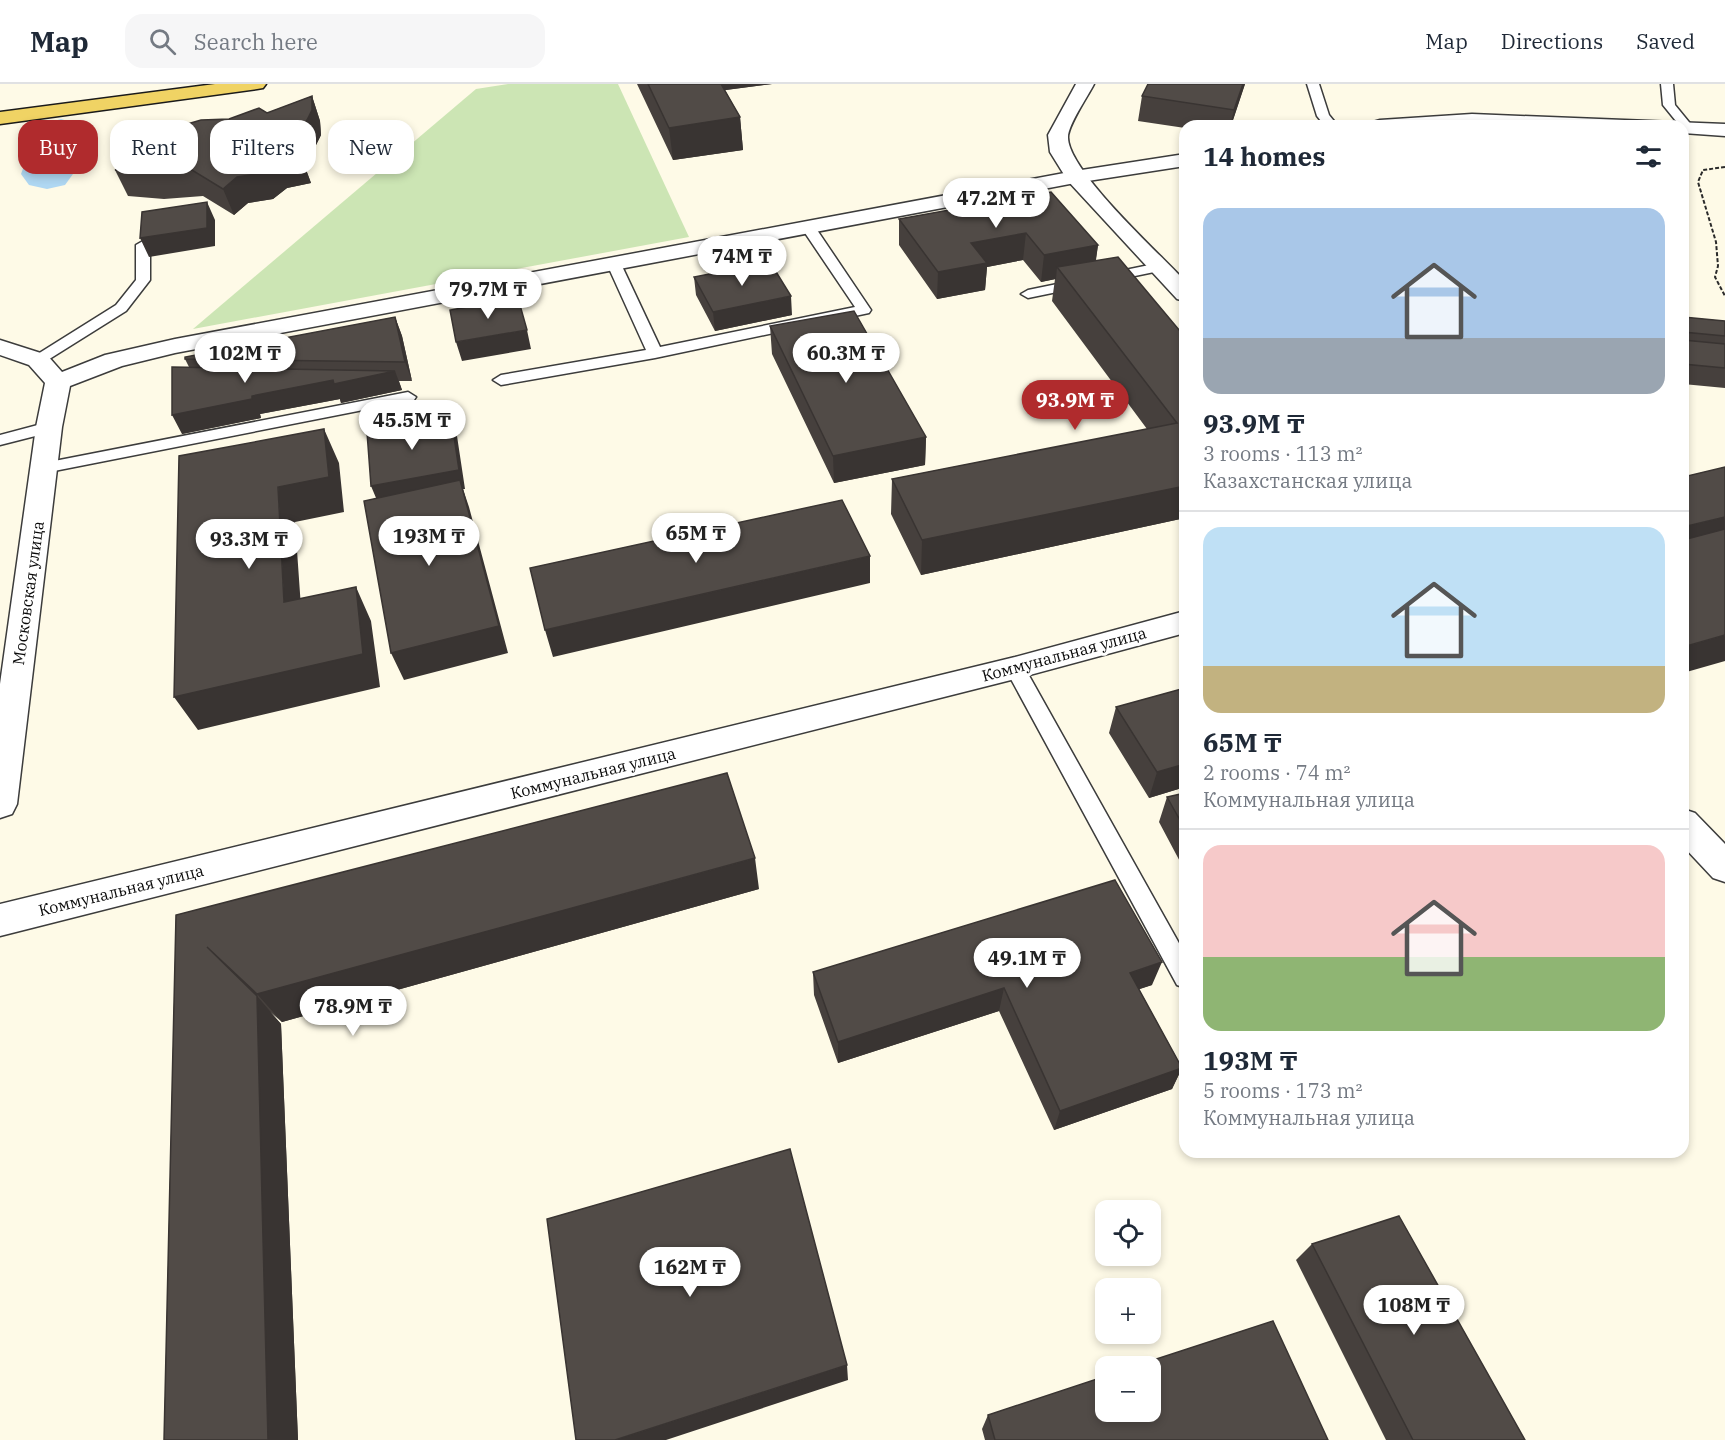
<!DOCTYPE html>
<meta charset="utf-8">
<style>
:root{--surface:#fff;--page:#f6f6f7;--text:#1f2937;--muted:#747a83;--line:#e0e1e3;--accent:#b02b2d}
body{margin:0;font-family:"IBM Plex Serif",serif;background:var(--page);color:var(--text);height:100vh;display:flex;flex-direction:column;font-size:22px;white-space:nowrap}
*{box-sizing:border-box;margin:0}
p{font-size:20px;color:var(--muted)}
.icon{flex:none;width:33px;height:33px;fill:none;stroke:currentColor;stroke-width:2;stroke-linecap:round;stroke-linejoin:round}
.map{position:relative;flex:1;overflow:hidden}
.sheet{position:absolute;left:1179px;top:36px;width:510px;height:1038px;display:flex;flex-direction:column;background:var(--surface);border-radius:18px;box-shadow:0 3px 9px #0003}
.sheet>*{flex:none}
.hud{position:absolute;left:18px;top:36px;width:570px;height:54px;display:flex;gap:12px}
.tools{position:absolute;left:1095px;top:1116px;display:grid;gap:12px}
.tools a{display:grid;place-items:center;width:66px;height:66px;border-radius:12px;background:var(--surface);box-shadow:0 3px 9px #0003;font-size:30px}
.price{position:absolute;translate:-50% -51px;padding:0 14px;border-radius:21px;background:#fff;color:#222;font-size:20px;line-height:39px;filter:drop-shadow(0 2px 3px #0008)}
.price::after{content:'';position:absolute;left:50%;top:36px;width:18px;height:14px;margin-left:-9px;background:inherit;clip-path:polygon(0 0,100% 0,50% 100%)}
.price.active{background:var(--accent);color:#fff}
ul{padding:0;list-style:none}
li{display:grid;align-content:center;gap:12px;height:318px;padding:0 24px}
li+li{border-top:2px solid var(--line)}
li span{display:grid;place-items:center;height:186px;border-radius:18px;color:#555}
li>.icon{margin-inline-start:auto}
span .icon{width:108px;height:108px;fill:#fffc;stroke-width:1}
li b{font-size:26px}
h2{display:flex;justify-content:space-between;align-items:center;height:72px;padding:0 24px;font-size:26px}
.pill{padding:0 21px;border-radius:18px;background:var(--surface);box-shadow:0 3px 9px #0003;font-size:21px;line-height:54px}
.pill.active{background:var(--accent);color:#fff}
header{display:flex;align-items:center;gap:36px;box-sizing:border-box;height:84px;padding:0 30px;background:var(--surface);border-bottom:2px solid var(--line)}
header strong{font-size:28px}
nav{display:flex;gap:33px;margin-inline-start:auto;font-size:21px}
.search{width:420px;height:54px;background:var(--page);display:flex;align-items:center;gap:15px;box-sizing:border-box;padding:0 21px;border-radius:18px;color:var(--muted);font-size:22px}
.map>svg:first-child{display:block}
.green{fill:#cce5b4}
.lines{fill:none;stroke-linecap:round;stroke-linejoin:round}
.river{fill:#afd7f2;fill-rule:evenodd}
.service-casing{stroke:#3c3c3c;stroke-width:3}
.minor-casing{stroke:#3c3c3c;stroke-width:3}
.tertiary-casing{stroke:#3c3c3c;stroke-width:3}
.primary-casing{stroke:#1a1a1a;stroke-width:3}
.path{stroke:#2b2b2b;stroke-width:2;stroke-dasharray:4 2;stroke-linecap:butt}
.service{fill:#fff;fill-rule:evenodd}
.minor{fill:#fff;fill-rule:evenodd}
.tertiary{fill:#fff;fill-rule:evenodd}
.primary{fill:#f0d364;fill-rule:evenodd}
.wall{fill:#46403d}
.shaded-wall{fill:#393432}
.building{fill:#514b47;stroke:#393432;stroke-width:1.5}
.labels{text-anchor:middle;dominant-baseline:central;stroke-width:6;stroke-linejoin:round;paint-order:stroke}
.street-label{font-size:16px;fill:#090909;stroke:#fff}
</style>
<header>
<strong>Map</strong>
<div class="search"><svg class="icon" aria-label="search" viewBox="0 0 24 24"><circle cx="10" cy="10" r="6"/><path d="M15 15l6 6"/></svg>Search here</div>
<nav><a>Map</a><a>Directions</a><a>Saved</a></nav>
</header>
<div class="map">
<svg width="1725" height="1356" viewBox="0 0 1725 1356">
<rect width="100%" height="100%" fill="#fefae7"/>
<path class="green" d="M508,0H618L689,153L193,245L476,5Z"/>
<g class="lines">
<path class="river" d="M61,35L78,40L86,50L73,90L65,101L47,105L29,101L21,90L36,50L44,40Z"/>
<g class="service-casing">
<path id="service" d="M1307,0H1319L1329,31L1338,42H1325L1317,32Z
M1661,0H1673L1675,21L1693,43L1691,46H1683V42H1680L1663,21Z
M808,139L813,140L871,226L869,229L655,274L501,301L493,296L501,291L646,266L607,180L614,176L621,180L660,263L855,223L801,143Z
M143,157L150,161V196L126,227L43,279H33L30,276L33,273L116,221L136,196V161Z
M1159,179L1166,183L1164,186L1028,214L1021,210L1028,206Z
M408,308L416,313L414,316L44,389L38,388L36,384L38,380L44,379Z
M49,338L55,339L57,343L55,347L0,361V351Z
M1015,577L1022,579L1185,870V904L1177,901L1005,584L1008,579Z"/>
</g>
<g class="minor-casing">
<path id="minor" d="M1076,0H1094C1088,12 1068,41 1068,53C1067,86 1160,170 1185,197V217L1177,215L1068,97L1050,68L1048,51Z
M1185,527V549L1015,595L0,852V820L1015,573Z
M1683,725L1695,729L1725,760V798L1713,794L1683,762Z"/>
</g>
<g class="tertiary-casing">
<path id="tertiary" d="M1472,30L1725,40V52L1683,49V42H1370L1373,38L1380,36Z
M1185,70V82L1075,99L175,269L122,282L70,302L62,343L17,720L12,730L0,734V600L36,343L45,299L29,281L0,271V256L47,271L62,288L105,271L175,255L1075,87Z"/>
</g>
<g class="primary-casing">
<path id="primary" d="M215,0H266L263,4L257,5L0,40V28Z"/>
</g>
<path class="path" d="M1725,83L1703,86L1698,98L1716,158L1718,182L1715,193L1725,212"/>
<use href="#service" class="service"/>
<use href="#minor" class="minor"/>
<use href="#tertiary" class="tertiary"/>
<use href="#primary" class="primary"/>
</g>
<path class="wall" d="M637,0H772L725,6L740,33L743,66L673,76Z
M1245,0L1231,42H1185V44L1138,37L1142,12Z
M312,12L320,37L321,51L316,61L307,71L302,75L311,99L287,104L273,115L248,119L234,131L203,112L164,115L128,112L115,86L125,82L122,75L229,35L267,29Z
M1051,108L1098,161L1096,176L1185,253V434L921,491L891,430L892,395L1147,345L1052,217L1055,195L1041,198L1023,176L987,183L985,206L937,215L899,161V135Z
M694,193L792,231L715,247L696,211Z
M395,233L402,252L412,297H399L402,306L341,319L340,315L260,330L261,334L182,350L189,283L185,275Z
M1683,233L1725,237V304L1683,300Z
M770,242L926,353L925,381L834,399L772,270Z
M1185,604V703L1149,714L1109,649L1116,623Z
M1185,709V787L1159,738L1167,713Z
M759,805L282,938L269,927L281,940L298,1356H164L176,831Z
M813,888L1152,901L1139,905L1182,984L1172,1005L1054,1046L999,927L838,979L814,911Z
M1312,1160L1525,1356H1386L1296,1176Z
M988,1331L1328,1356H985L982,1345Z"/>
<path class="shaded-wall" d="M710,0H772L711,8Z
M1243,0H1245L1231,42H1230L1234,26Z
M312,12L320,37L321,51L316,61L307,71L302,75L311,99L287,104L273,115L248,119L234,131L223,105L277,59Z
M740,33L743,66L673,76L669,44Z
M207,118L215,136V162L149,173L140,154Z
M1026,149L1023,176L987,183L985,206L937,215L938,188L971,159Z
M1098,161L1094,187L1057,183L1056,195L1041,198L1044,171Z
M791,212L792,231L715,247L713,228Z
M395,233L402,252L412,297L405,278Z
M527,246L531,265L462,277L456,258Z
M395,287L402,306L341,319L340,315L260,330L261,334L182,350L172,331L252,312L333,296Z
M451,333L457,352L465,405H463L469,423L508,569L404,596L391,569L379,421L371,402Z
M324,345L339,379L344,428L295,438L303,552L284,518L278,403Z
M926,353L925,381L834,399L833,372Z
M1185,402V434L921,491L922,456Z
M1725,433V455L1683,466V443Z
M870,472V499L553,573L545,546Z
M356,503L371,537L380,603L198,646L174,613Z
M1725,551V577L1683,589V563Z
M1185,680V703L1149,714L1157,688Z
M755,774L759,805L282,938L257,910Z
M1162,878L1152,901L1122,911L1130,889Z
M1004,904L999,927L838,979V958Z
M257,912L281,940L298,1356H268Z
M1182,984L1172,1005L1054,1046L1060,1027Z
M847,1281L848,1296L666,1356H615Z"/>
<path class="building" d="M648,0H721L740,33L669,44Z
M1148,0H1243L1234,26L1142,12Z
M312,12V26L307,36L298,46L277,59L302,73L277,78L263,89L237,93L223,105L192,86L152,89L115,86L130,80L122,75L158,62L161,54L177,43L201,36L229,35L259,24L267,29Z
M1051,108L1098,161L1044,171L1026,149L971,159L987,179L938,188L899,135Z
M207,118V144L140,154L142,128Z
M1118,173L1185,253V402L922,456L892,395L1177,339L1057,183Z
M770,178L791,212L713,228L694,193Z
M518,214L527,246L456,258L450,226Z
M854,227L926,353L833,372L770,242Z
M395,233L405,278L185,275V273Z
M1683,233L1725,237V252L1683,248Z
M1683,256L1725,260V284L1683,280Z
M172,283L395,287L334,300L333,296L252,312V315L172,331Z
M451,333L459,386L371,402L367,348Z
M324,345L329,393L278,403L284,518L356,503L363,570L174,613L179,372Z
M1725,383V433L1683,443V393Z
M460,396L499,542L391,569L364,417Z
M842,416L870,472L545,546L530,484Z
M1725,445V551L1683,563V456Z
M1185,604V680L1157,688L1116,623Z
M727,689L755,774L257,910L207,863L257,912L268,1356H164L176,831Z
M1185,709V745L1167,713Z
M1115,796L1162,878L1130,889L1182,984L1060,1027L1004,904L838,958L813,888Z
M790,1065L847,1281L615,1356H576L547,1135Z
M1399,1132L1525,1356H1413L1312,1160Z
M1273,1237L1328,1356H995L988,1331L1106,1292V1328H1150V1282H1135Z"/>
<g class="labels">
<g class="street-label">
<text transform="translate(28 509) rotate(-82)">Московская улица</text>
<text transform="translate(1064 570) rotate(-15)">Коммунальная улица</text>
<text transform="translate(593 689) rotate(-14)">Коммунальная улица</text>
<text transform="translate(121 806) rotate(-14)">Коммунальная улица</text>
</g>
</g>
</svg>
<div class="tools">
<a><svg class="icon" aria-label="locate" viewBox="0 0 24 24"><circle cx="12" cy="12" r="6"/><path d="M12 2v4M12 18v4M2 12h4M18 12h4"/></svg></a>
<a>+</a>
<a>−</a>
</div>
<b class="price" style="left:996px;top:145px">47.2M ₸</b>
<b class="price" style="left:742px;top:203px">74M ₸</b>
<b class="price" style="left:488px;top:236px">79.7M ₸</b>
<b class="price" style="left:245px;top:300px">102M ₸</b>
<b class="price" style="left:846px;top:300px">60.3M ₸</b>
<b class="price active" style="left:1075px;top:347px">93.9M ₸</b>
<b class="price" style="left:412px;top:367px">45.5M ₸</b>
<b class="price" style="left:696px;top:480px">65M ₸</b>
<b class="price" style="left:429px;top:483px">193M ₸</b>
<b class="price" style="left:249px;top:486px">93.3M ₸</b>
<b class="price" style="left:1027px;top:905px">49.1M ₸</b>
<b class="price" style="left:353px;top:953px">78.9M ₸</b>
<b class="price" style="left:690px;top:1214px">162M ₸</b>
<b class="price" style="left:1414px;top:1252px">108M ₸</b>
<div class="hud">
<a class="pill active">Buy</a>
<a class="pill">Rent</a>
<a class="pill">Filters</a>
<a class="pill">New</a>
</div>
<section class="sheet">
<h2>14 homes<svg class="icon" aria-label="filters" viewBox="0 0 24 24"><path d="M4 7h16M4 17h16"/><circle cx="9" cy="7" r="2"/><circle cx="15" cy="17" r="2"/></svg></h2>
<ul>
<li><span style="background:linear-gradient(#a9c7e8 70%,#9aa5b1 0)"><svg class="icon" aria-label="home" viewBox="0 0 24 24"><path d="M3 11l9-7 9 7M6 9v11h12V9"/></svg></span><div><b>93.9M ₸</b><p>3 rooms · 113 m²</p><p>Казахстанская улица</p></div></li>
<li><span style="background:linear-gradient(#bfe0f5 75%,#c2b280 0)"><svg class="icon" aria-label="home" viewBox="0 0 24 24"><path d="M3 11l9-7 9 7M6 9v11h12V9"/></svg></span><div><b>65M ₸</b><p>2 rooms · 74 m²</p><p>Коммунальная улица</p></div></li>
<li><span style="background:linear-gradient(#f6c9c9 60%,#8fb573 0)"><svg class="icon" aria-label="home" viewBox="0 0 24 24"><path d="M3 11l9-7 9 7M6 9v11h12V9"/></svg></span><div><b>193M ₸</b><p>5 rooms · 173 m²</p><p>Коммунальная улица</p></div></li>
</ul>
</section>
</div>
